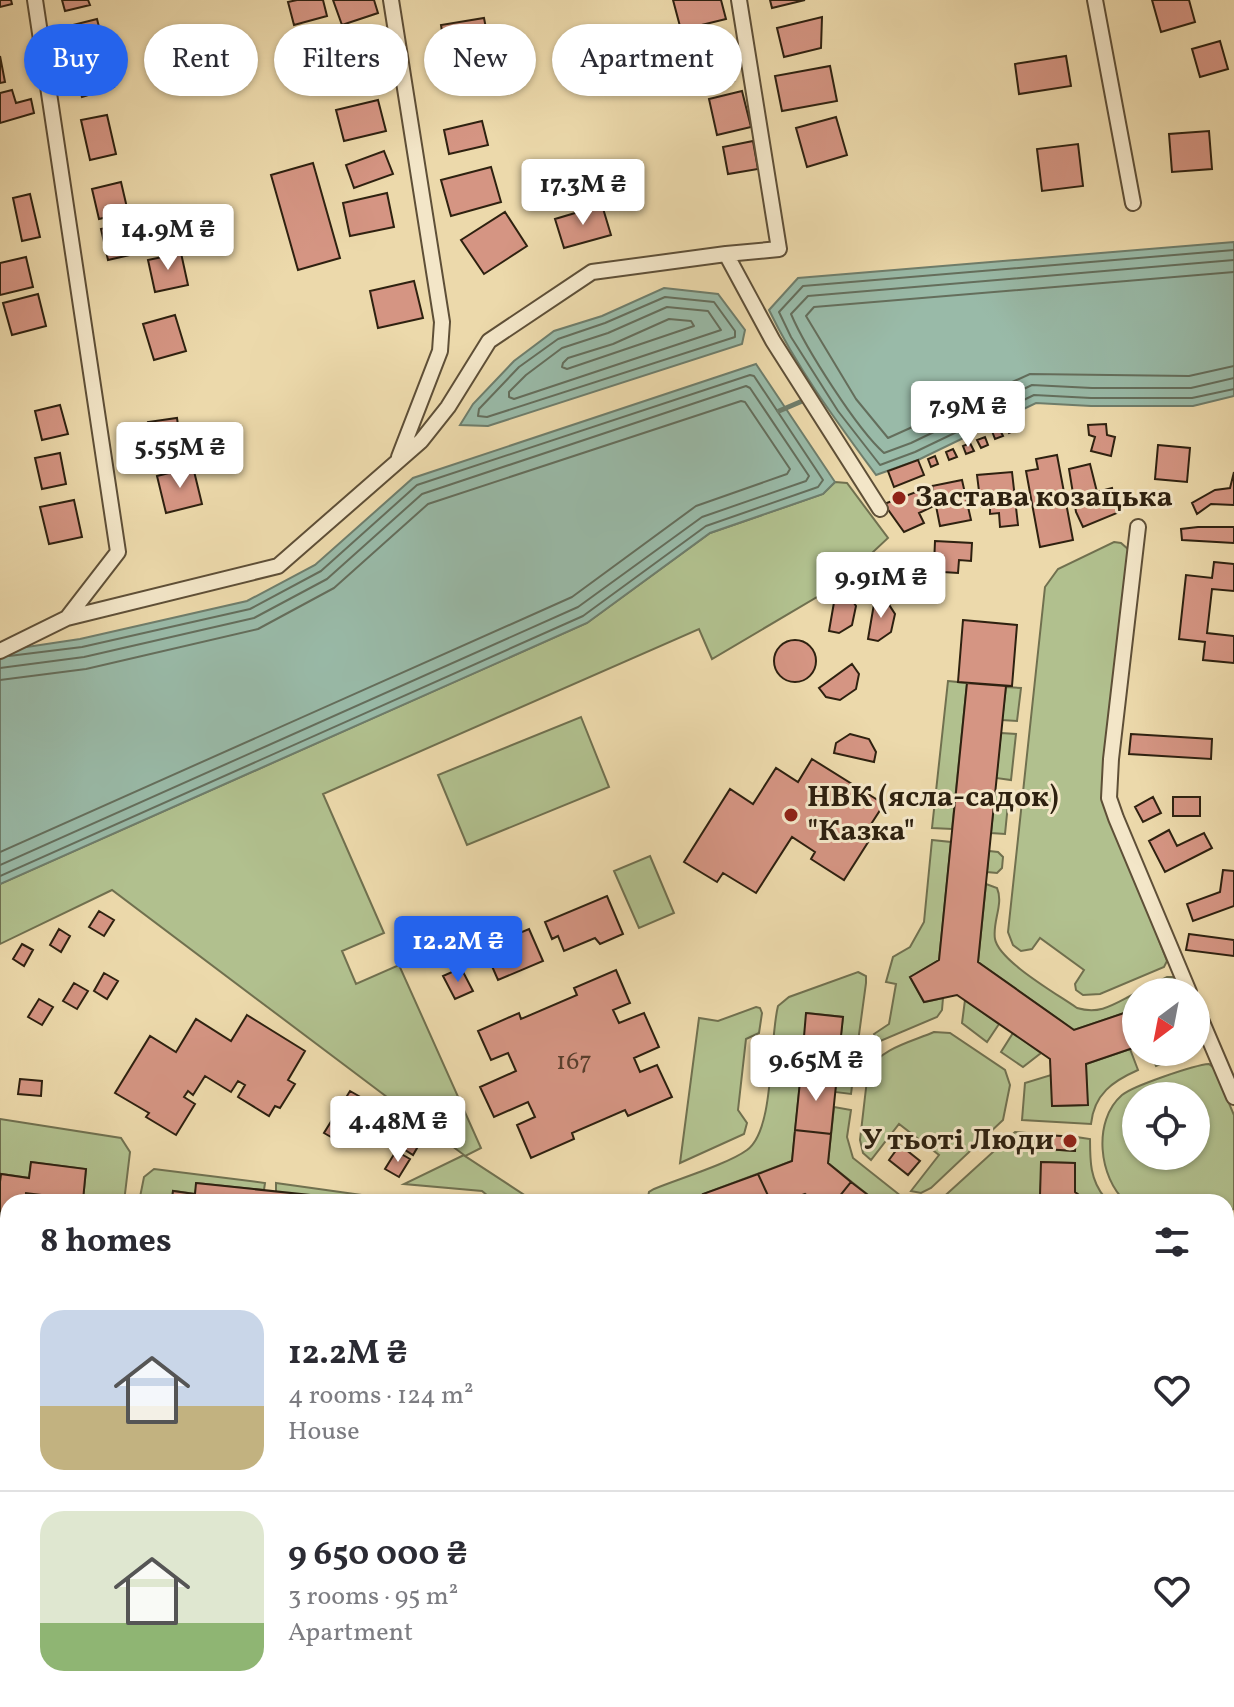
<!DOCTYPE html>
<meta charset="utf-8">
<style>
:root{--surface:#fff;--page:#f2f2f3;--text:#2b2b33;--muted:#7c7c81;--line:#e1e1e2;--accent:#2563eb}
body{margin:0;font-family:Vollkorn,serif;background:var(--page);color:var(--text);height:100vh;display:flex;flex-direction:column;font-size:30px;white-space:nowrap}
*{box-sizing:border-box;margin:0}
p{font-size:26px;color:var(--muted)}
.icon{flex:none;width:44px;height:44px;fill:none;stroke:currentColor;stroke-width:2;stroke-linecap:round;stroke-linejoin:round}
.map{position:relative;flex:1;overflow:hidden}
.details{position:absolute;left:0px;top:1194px;width:1234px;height:514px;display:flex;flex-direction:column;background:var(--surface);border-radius:24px 24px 0 0;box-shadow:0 2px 6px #0004}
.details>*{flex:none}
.guide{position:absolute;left:24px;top:24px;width:800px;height:72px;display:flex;gap:16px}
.needle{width:52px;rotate:212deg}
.buttons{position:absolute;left:1122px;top:978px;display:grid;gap:16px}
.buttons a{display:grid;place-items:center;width:88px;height:88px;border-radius:50%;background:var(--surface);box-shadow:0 2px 6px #0004;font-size:40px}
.price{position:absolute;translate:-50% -68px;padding:0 18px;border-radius:8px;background:#fff;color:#222;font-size:26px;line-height:52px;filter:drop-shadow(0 2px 4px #0008)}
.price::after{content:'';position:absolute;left:50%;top:48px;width:24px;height:18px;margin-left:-12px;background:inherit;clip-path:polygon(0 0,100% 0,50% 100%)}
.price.selected{background:var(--accent);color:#fff}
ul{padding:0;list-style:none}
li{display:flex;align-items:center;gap:24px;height:200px;padding:0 40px}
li+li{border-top:2px solid var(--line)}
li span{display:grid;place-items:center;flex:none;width:224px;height:160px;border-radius:24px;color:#555}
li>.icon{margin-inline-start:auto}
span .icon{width:96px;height:96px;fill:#fffc;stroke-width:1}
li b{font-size:34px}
h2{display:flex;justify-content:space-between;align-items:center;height:96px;padding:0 40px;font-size:34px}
.pill{padding:0 28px;border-radius:36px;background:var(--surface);box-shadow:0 2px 6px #0004;font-size:28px;line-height:72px}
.pill.selected{background:var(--accent);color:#fff}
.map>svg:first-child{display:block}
.green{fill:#b1c08e;stroke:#70704f;stroke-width:2;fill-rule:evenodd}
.water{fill:#99baa8;stroke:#6e7d6b;stroke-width:2}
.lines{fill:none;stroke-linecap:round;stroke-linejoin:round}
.shore{stroke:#646e5c;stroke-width:2}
.stream{stroke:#6e7d6b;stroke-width:5}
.building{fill:#d59583;stroke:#2e2110;stroke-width:2}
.street-casing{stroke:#5e4f37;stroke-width:18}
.street{stroke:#f3e6c8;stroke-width:14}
.poi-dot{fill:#8f2418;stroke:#f3e6c8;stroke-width:3}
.labels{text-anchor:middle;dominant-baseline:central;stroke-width:6;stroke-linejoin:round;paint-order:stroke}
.number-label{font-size:26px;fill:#583e2d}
.poi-label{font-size:30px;font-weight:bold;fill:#2e2110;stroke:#f3e6c8;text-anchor:start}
</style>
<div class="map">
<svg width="1234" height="1707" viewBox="0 0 1234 1707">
<rect width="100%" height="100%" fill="#ecd9ab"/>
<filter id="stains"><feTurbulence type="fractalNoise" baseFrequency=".0025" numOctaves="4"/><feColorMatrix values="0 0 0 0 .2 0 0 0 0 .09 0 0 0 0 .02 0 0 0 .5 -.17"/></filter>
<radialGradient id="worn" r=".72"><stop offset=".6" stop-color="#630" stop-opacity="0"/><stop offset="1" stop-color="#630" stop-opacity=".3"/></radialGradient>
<path class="green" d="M835,482L847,483L888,538L839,584L712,659L699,629L323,794L384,933L342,951L356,984L399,965L481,1148L465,1156L535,1202H495L482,1191L404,1184L464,1155L112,890L0,944V884L587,623L710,533L823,494Z
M1114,542L1121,543L1129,550L1102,788L1104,799L1167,961L1164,967L1100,994L1083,995L1076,990L1075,984L1084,970L1040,938L1032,949L1021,951L1013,945L1008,932L1045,587L1058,569Z
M948,681L967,683L952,829L932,828Z
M1006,687L1021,688L1017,721L1002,720Z
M581,717L609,787L467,845L438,775Z
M1001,733L1016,734L1011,780L996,778Z
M995,793L1009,794L1005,834L991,833Z
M932,840L951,842L939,960L910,977L924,1002L943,998L942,1010L937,1017L878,1042L874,1034L889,1024L896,984L886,982L893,957L910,947L924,922Z
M989,851L998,852L1003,857L1002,868L997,873L987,872Z
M650,856L674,913L639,928L614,871Z
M986,884L997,888C1004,904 992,922 995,939C999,961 1057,994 1077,1008C1101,1015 1114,1004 1136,993V1009L1074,1030L978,962Z
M858,972L866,976V983L858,1042H840L843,1017L807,1013L792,1161L703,1194L706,1202H647L649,1192L654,1189C678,1179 728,1164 747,1150C775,1130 769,1041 778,1006L789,997Z
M1167,977H1174L1182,992H1138Z
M965,1000L999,1024L987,1042L962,1023Z
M756,1007L760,1008L762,1013L759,1033L746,1039L738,1110L747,1123L744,1134L680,1163L699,1018L718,1021Z
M934,1032L950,1033L1005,1070L1010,1085L1003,1120L931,1188L921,1193L911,1191L939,1155L899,1124L871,1160L863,1153L860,1140L868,1071C881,1048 911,1042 934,1032Z
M1013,1033L1041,1053L1023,1067L1001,1052Z
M1130,1049L1138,1070C1113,1081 1094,1094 1091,1124L1022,1120L1025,1083L1051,1075L1053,1106L1087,1105L1086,1064Z
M1150,1052H1191L1156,1066Z
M839,1060L855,1062L851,1094L835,1092Z
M1209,1064L1214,1068L1234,1115V1209L1226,1213V1202H1126C1099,1178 1092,1121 1122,1095C1133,1086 1194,1065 1209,1064ZM1136,1096H1196V1156H1136Z
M834,1107L851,1110L847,1137L853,1158L906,1200L905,1202H877L828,1163Z
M0,1119L121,1138L130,1152L124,1202H68V1198L83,1200L86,1169L31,1162L29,1178L1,1174L0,1182Z
M1015,1132L1046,1135L1045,1149L1074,1151L1076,1137L1090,1139C1090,1161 1090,1180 1105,1198L1101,1202H1088L1075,1192V1163L1042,1162L1040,1196L1024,1202H938Z
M154,1169L265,1183L264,1190L197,1183L195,1194L173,1191L172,1199L157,1197L156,1202H139L144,1177Z
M276,1183L383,1198L390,1202H318L276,1192Z
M1234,1324V1426L1226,1478V1327Z
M3,1391H8V1439L0,1438Z
M0,1451L8,1452L6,1493L0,1492Z
M0,1505L5,1513L4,1526L8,1527V1549H2L0,1578Z
M1226,1592L1234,1601V1703L1226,1697Z
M0,1669L8,1682V1700H19L24,1707H0Z
M137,1700H259L258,1707H136Z
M309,1700H344L343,1707H309Z
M607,1700H674L678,1707H607Z
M741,1700H783L773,1707H740Z
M812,1700H890L900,1707H799Z
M1014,1700H1055L1056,1707H1001Z"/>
<path class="water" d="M1234,242V396L1193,406H1091L1036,403L918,460L876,475C837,422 798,370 769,310L798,278Z
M664,288L718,294L745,330L742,344L488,426L460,425L473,404L514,361L554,331L602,316Z
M756,364L835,482L823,494L710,533L587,623L0,884V651L80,639L247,601L315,565L413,478Z"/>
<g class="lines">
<path class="shore" d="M1234,250L803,286L779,312L791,337L838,411L880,465L915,452L1034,395L1091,398H1192L1234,389
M1234,260L808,296L791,314C806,349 857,429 884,453L911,443L1032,385L1092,388H1191L1234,378
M1234,272L814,307L806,316L856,399L888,438L1030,374L1189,376L1234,366
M665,297L714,302L735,331V337L487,417L478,416L479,409L519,367L558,339L605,323Z
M667,307L708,311L721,330L514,399L509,397V392L526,375L562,348L608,333Z
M669,319L691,321L694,326L567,369L562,367L563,363L568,358L613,344Z
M0,668L84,657L254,618L327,579L422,494L746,386L750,388L809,476L806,481L702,517L578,607L0,865
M0,680L86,669L258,629L334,588L428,504L741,401L745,402L790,469L787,474L696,506L572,597L0,852
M0,876L583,616L706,526L818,487L823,480L754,376L750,375L417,485L321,571L250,609L82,647L9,656"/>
<path class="stream" d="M779,411L807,399"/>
</g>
<path class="building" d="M0,0H11L12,4L0,7Z
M62,0H88L90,5L65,11Z
M297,0H323L327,16L294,25L288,2Z
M333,0H374L378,13L342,25Z
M673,0H721L726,19L681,30Z
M770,0H805L772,8Z
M1152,0H1189L1195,22L1161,32Z
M822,17L821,48L784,57L777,28Z
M484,18L490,49L446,57L441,25Z
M97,19L105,51L76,57L69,26Z
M1220,41L1228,69L1200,77L1192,49Z
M724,49L734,81L699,92L690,60Z
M0,56L5,82L0,83Z
M1066,56L1071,86L1019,94L1015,64Z
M106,60L114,87L82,97L74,69Z
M830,66L837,101L782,111L775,76Z
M12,90L16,103L31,99L34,113L0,123V93Z
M742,91L751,127L717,135L709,99Z
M378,100L386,131L344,141L336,110Z
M107,115L116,154L90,160L81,120Z
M836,117L847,155L807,167L796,128Z
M482,121L488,145L449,154L444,130Z
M1209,131L1212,169L1172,172L1169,134Z
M753,141L758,169L728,174L723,147Z
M1078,144L1083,186L1042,191L1037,149Z
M384,151L393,174L354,188L346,165Z
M313,163L340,258L298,270L271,175Z
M491,167L501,202L451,216L441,180Z
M121,182L128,212L99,219L92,189Z
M387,193L394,227L350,236L343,203Z
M30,194L40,237L22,241L13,198Z
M602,205L611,235L564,248L555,219Z
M505,212L527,246L484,274L461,240Z
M137,221L141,239L153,236L156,249L108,260L101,229Z
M181,253L188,285L155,292L148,260Z
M26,257L33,287L0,295V263Z
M414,281L423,318L378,328L370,291Z
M38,294L46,326L12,335L3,303Z
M175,315L186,351L154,360L143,324Z
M60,405L68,434L42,440L35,411Z
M177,418L182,453L153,457L148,422Z
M1013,422L1016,430L1009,433L1005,425Z
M1106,424L1107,435L1115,437L1111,456L1091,451L1095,437L1089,435L1088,425Z
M999,428L1003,436L995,439L992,431Z
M985,437L988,445L981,448L977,440Z
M970,443L974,451L966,454L963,446Z
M1158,445L1190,448L1187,482L1155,479Z
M953,449L957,457L949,460L946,452Z
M60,453L66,484L42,489L35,458Z
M1057,455L1073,540L1040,547L1026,471L1038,469L1036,459Z
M935,456L938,464L931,467L928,459Z
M918,460L924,475L894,487L888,471Z
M1090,464L1097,492L1112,488L1117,513L1083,527L1076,512L1069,469Z
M193,467L202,504L166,513L157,476Z
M1012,472L1018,525L1000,527L999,513L990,514V506L981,507L977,475Z
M1234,472V505L1211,504L1197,514L1192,503L1215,490L1230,488Z
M962,480L971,520L940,526L932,486Z
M932,486L936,505L919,513L924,523L904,532L884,504Z
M74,500L82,537L49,544L40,507Z
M1198,527H1234V543L1182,540L1181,529Z
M935,541L972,543L971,561L959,560L958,573L943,572V566L934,565Z
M1214,562L1234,564V591L1212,589L1207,633L1234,636V663L1203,660L1205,642L1179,639L1186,575L1212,578Z
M836,591L847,593L856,606L852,625L839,633L829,631Z
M875,598L886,600L895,614L891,632L878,641L868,639Z
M963,620L1017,625L1012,686L958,682Z
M774 661a21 21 0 1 1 42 0a21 21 0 1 1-42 0Z
M852,664L859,674L856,689L840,700L826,697L819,688Z
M967,683L1006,686L978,962L1074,1030L1136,1009V1047L1086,1064L1088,1105L1052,1106L1050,1059L957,995L924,1002L910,977L939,960Z
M850,734L869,739L876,752L874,762L834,753L836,743Z
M1131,734L1212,739L1211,759L1129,754Z
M812,759L884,804L866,832L872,836L844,880L811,859L815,852L792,837L756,893L723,873L717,882L684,862L730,789L753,804L776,768L798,782Z
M1153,797L1161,813L1143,822L1135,807Z
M1173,797H1200V816H1173Z
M1169,830L1177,846L1204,833L1212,848L1165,872L1149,841Z
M1223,870L1234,871V906L1193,921L1187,904L1220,892Z
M607,896L623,934L600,944L595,938L564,951L558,936L552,939L545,922Z
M99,911L114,920L104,936L89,927Z
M59,929L70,936L61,952L50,945Z
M529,929L543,961L498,980L484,948Z
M1189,934L1234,940V956L1186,950Z
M22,944L33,950L24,966L13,959Z
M461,968L473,991L455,999L443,976Z
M616,970L630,1003L613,1010L619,1023L644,1013L659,1047L634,1058L640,1072L657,1065L672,1097L628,1116L625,1110L572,1133L574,1139L531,1158L517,1125L535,1117L528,1102L494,1117L480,1087L516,1071L508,1053L491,1060L478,1031L519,1013L521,1019L577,995L574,988Z
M104,973L118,981L107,999L94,991Z
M74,983L88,991L77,1009L63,1001Z
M39,999L53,1007L42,1025L28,1017Z
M806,1013L843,1017L837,1075L801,1072Z
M247,1015L305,1051L288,1080L295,1084L280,1108L275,1106L269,1116L238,1097L245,1085L238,1081L231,1092L205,1076L193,1095L188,1091L184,1097L195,1104L176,1135L146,1117L149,1113L115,1093L150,1036L176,1052L196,1019L231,1041Z
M801,1072L837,1075L831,1134L795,1130Z
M20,1079L42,1081L41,1096L18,1094Z
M350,1091L364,1099L353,1117L339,1109Z
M335,1115L349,1123L338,1141L324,1133Z
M410,1128L424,1136L413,1155L399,1146Z
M795,1130L831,1134L828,1163L851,1182L835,1202H815L805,1194L784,1202H771L758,1174L792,1161Z
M1046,1135L1076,1137L1075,1151L1045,1149Z
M900,1145L920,1161L908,1175L889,1160Z
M396,1151L410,1159L399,1177L385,1169Z
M31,1162L86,1169L83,1200L26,1193L25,1202H8V1344L0,1412V1182L1,1174L29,1178Z
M1041,1162L1075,1163V1192L1088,1202H1024L1040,1196Z
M758,1174L771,1202H706L703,1194Z
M851,1182L877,1202H835Z
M196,1183L319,1196L318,1202H156V1197L172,1199L173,1191L195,1194Z
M1234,1243V1285L1226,1289V1247Z
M1234,1426V1506L1226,1505V1478Z
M1226,1505L1234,1506V1546L1226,1537Z
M2,1548L8,1549V1580L0,1579Z
M1226,1697L1234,1703V1707H1202L1208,1700H1226Z
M111,1700H137L136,1707H123V1701Z
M281,1700H309V1707H280Z
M403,1700H578L577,1707H403Z
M709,1700H741L740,1707H708Z
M959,1700H1014L1001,1707H966Z
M1174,1700H1208L1202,1707H1183Z"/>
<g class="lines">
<g class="street-casing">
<path id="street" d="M35,0L118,552L67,618
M391,0L442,322L440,351L399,457
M1095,0L1133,203
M726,254L779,249L739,0
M1138,527L1111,759L1109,798L1116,818L1189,992
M0,651L67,618L278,566L421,441L448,407L489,341L592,272L726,254L773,341L880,509
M1196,1008L1234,1097"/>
</g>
<use href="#street" class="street"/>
</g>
<g class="poi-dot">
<circle cx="899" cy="498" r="8"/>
<circle cx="791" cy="815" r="8"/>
<circle cx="1070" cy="1141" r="8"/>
</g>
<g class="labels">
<g class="number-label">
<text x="574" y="1062">167</text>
</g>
<g class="poi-label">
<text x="915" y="498">Застава козацька</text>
<text x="807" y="798">НВК (ясла-садок)<tspan x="807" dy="34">"Казка"</tspan></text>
<text x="1054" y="1141" text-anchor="end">У тьоті Люди</text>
</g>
</g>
<rect width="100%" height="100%" filter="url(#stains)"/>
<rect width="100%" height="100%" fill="url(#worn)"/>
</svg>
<div class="buttons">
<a><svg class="needle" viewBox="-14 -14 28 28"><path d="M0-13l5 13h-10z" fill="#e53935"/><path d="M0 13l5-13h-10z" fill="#7c7c81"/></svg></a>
<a><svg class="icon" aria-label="locate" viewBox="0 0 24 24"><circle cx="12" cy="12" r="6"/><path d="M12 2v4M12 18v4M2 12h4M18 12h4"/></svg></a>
</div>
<b class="price" style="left:583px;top:227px">17.3M ₴</b>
<b class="price" style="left:168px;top:272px">14.9M ₴</b>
<b class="price" style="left:968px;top:449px">7.9M ₴</b>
<b class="price" style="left:180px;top:490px">5.55M ₴</b>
<b class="price" style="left:881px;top:620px">9.91M ₴</b>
<b class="price selected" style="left:458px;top:984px">12.2M ₴</b>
<b class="price" style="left:816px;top:1103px">9.65M ₴</b>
<b class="price" style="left:398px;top:1164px">4.48M ₴</b>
<div class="guide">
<a class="pill selected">Buy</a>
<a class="pill">Rent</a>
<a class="pill">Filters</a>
<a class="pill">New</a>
<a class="pill">Apartment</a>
</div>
<section class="details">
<h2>8 homes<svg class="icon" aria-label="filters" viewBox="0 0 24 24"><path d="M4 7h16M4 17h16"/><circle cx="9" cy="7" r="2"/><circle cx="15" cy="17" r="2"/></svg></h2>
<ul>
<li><span style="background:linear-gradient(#c9d6e8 60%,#c2b280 0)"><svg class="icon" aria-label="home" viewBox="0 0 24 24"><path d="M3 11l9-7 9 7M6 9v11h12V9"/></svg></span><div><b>12.2M ₴</b><p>4 rooms · 124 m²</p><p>House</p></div><svg class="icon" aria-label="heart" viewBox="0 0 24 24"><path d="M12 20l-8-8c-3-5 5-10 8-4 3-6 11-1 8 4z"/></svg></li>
<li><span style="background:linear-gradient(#dfe7d0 70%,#8fb573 0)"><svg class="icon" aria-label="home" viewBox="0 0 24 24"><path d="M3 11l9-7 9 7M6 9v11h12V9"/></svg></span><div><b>9 650 000 ₴</b><p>3 rooms · 95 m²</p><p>Apartment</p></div><svg class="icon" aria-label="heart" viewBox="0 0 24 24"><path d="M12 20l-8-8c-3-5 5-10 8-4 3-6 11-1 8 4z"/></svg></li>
</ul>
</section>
</div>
